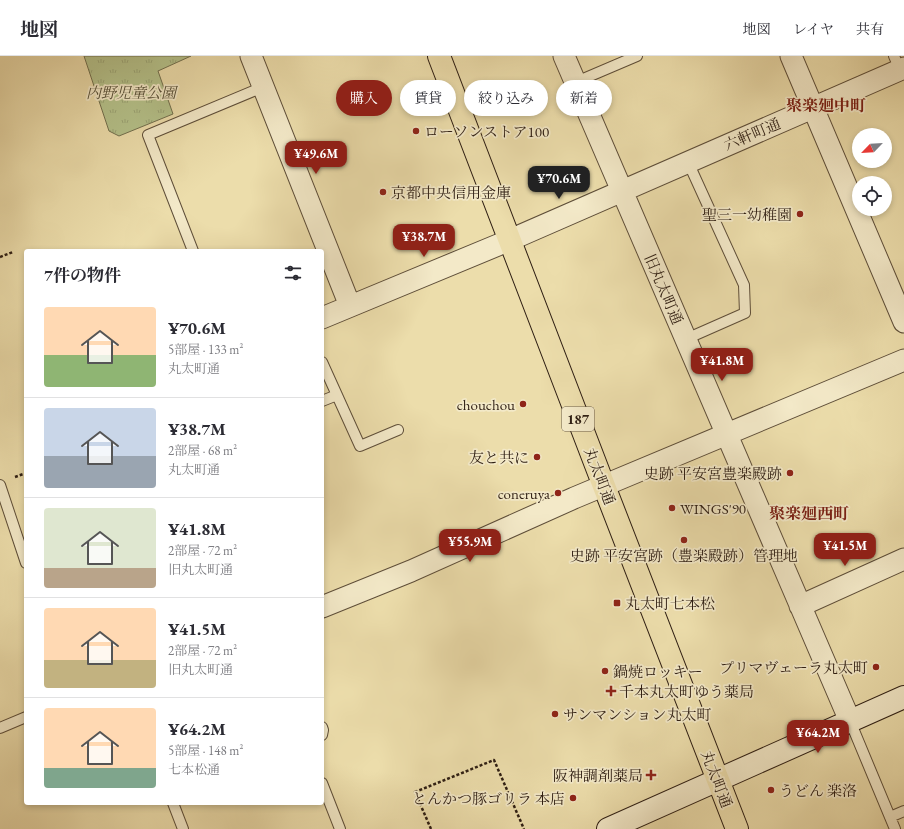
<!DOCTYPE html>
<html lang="ja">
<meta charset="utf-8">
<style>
:root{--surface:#fff;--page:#f2f2f3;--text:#2b2b33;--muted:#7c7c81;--line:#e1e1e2;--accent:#8f2418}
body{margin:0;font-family:"EB Garamond","Noto Serif JP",serif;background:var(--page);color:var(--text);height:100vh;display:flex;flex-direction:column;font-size:15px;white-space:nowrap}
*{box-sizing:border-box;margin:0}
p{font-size:13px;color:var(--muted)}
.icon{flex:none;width:22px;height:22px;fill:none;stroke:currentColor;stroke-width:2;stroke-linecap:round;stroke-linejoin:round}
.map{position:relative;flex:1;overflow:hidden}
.side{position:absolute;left:24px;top:193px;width:300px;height:556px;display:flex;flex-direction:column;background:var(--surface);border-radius:4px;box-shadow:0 2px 6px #0003}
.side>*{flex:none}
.guide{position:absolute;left:336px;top:24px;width:380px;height:36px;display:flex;gap:8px}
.needle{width:26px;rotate:245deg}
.tools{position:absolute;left:852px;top:72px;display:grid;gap:8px}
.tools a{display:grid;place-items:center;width:40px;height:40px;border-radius:50%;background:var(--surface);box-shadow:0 2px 6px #0003;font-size:20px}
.price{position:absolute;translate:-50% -34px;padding:0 9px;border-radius:8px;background:var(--accent);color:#fff;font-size:13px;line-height:26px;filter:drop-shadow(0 1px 2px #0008)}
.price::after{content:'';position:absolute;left:50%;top:24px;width:12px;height:9px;margin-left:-6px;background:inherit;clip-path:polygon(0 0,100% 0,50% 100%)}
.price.on{background:#222;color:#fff}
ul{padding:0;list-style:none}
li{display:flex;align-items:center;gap:12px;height:100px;padding:0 20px}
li+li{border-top:1px solid var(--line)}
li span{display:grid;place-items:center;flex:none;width:112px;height:80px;border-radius:4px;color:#555}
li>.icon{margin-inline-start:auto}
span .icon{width:48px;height:48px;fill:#fffc;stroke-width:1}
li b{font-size:17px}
h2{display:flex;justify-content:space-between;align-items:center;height:48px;padding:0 20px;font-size:17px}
.chip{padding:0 14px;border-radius:18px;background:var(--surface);box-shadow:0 2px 6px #0003;font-size:14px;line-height:36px}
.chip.on{background:var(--accent);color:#fff}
header{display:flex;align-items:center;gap:24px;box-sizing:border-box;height:56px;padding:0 20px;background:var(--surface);border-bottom:1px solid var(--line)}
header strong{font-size:19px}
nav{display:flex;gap:22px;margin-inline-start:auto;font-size:14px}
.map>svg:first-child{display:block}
.grass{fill:url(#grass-tufts);stroke:#72704f}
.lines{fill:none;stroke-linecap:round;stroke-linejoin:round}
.lane-casing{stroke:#5e4e39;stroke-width:12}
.street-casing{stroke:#5e4e39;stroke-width:23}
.secondary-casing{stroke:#2e1e13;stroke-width:24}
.primary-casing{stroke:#2e1e13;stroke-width:24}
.path{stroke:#2e1e13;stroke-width:2.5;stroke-dasharray:3 2;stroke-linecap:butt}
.lane{stroke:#f3e9c8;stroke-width:10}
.street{stroke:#f3e9c8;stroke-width:21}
.secondary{stroke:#f3e9c8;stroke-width:22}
.primary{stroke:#ecddab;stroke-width:22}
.poi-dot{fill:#8f2418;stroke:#f3e9c8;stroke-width:1.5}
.labels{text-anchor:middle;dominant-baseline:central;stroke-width:3.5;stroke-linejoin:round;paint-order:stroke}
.shield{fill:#f3e9c8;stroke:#695b49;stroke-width:1}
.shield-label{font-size:14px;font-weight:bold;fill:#2e1e13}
.park-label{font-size:15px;font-style:italic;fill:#564f37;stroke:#f3e9c8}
.poi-label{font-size:15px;fill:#2e1e13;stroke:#f3e9c8;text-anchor:start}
.street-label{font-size:15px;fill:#2e1e13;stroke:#f3e9c8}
.neighbourhood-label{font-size:16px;font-weight:bold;fill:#7a1f14;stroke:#f3e9c8}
</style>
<header>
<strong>地図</strong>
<nav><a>地図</a><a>レイヤ</a><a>共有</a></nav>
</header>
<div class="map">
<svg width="904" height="773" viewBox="0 0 904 773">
<defs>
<pattern id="grass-tufts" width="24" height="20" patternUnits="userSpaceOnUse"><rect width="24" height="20" fill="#b5c28b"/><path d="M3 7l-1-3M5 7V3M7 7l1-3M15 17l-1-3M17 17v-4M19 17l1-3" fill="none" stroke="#9ca677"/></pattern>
</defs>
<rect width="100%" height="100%" fill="#ecddab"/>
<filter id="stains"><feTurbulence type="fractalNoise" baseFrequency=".005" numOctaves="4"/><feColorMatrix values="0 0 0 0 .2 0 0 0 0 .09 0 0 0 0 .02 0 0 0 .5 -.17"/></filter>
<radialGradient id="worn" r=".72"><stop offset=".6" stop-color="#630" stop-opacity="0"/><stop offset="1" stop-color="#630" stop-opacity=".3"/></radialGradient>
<path class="grass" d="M84,0H191L158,15L173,58L119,80L109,75Z"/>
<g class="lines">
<g class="lane-casing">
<path id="lane" d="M894,0L900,14
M576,26L637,0
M193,195L148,79L263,31
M686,283L745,257L744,229L688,106
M322,306L360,390L398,374
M322,345L337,339
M0,429L26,507
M850,665L895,773
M322,671L323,674L322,679
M0,672L26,661
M322,727L340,773
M173,747L183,773
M890,761L904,755"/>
</g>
<g class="street-casing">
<path id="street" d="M251,0L350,250
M564,0L850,665
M791,0L904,266
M322,262L510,184L904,12
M800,550L904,503
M322,551L411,515L574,442L904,304"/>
</g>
<g class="secondary-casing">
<path id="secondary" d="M608,773L904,641"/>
</g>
<g class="primary-casing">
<path id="primary" d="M439,0L604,430L737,773"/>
</g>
<path class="path" d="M0,201L13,196
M15,421L26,417
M431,773L415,736L494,704L524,773"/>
<use href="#lane" class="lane"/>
<use href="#street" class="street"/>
<use href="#secondary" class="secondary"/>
<use href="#primary" class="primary"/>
</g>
<g class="poi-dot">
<circle cx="416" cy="75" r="4"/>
<circle cx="383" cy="136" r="4"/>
<circle cx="800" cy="158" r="4"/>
<circle cx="523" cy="348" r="4"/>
<circle cx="537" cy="401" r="4"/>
<circle cx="790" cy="417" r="4"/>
<circle cx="558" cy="437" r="4"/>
<circle cx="672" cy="452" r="4"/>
<circle cx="684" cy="484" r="4"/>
<rect x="613" y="543" width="8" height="8" rx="2"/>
<circle cx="876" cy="611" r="4"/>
<circle cx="605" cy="615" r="4"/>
<path d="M609 629h4v4h4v4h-4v4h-4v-4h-4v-4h4z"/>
<circle cx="555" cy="658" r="4"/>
<path d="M649 713h4v4h4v4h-4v4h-4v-4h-4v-4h4z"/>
<circle cx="771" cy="734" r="4"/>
<circle cx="573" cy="742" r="4"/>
</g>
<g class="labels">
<rect class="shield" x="562" y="351" width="32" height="24" rx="3"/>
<g class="shield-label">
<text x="578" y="363">187</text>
</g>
<g class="park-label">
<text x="131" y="36">内野児童公園</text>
</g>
<g class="poi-label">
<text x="424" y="75">ローソンストア100</text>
<text x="391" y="136">京都中央信用金庫</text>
<text x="792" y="158" text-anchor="end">聖三一幼稚園</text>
<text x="515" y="348" text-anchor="end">chouchou</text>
<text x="529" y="401" text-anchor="end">友と共に</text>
<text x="782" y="417" text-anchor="end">史跡 平安宮豊楽殿跡</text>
<text x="550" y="437" text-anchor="end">coneruya</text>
<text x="680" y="452">WINGS'90</text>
<text x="684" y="499" text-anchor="middle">史跡 平安宮跡（豊楽殿跡）管理地</text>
<text x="625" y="547">丸太町七本松</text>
<text x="868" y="611" text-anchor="end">プリマヴェーラ丸太町</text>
<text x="613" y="615">鍋焼ロッキー</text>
<text x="619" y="635">千本丸太町ゆう薬局</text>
<text x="563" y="658">サンマンション丸太町</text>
<text x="643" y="719" text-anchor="end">阪神調剤薬局</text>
<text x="779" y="734">うどん 楽洛</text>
<text x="565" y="742" text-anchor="end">とんかつ豚ゴリラ 本店</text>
</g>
<g class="street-label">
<text transform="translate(752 78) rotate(-23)">六軒町通</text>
<text transform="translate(664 233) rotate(67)">旧丸太町通</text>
<text transform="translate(600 420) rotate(69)">丸太町通</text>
<text transform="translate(717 723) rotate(69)">丸太町通</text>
</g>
<g class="neighbourhood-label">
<text x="826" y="49">聚楽廻中町</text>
<text x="809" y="457">聚楽廻西町</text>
</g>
</g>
<rect width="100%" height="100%" filter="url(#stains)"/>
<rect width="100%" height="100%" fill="url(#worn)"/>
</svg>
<div class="tools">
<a><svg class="needle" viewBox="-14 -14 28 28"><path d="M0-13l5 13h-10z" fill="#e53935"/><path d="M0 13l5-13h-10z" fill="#7c7c81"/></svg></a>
<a><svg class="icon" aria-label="locate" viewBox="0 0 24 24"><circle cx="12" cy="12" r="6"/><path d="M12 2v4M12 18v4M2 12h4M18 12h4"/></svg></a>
</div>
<b class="price" style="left:316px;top:119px">¥49.6M</b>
<b class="price on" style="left:559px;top:144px">¥70.6M</b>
<b class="price" style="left:424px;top:202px">¥38.7M</b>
<b class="price" style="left:722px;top:326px">¥41.8M</b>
<b class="price" style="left:470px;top:507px">¥55.9M</b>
<b class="price" style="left:845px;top:511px">¥41.5M</b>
<b class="price" style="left:818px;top:698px">¥64.2M</b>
<div class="guide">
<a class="chip on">購入</a>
<a class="chip">賃貸</a>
<a class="chip">絞り込み</a>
<a class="chip">新着</a>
</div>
<section class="side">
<h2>7件の物件<svg class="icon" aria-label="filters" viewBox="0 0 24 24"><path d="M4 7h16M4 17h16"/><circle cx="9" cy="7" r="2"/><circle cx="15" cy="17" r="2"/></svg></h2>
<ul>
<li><span style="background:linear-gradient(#ffd9b3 60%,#8fb573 0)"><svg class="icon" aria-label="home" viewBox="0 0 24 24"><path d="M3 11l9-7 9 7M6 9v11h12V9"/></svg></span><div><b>¥70.6M</b><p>5部屋 · 133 m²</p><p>丸太町通</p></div></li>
<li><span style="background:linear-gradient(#c9d6e8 60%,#9aa5b1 0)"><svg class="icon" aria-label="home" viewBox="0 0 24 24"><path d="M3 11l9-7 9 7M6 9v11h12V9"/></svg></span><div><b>¥38.7M</b><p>2部屋 · 68 m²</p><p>丸太町通</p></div></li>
<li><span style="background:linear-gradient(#dfe7d0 75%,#b9a48a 0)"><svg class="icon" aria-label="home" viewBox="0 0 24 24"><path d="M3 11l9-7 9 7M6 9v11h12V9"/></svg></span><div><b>¥41.8M</b><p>2部屋 · 72 m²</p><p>旧丸太町通</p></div></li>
<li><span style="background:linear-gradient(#ffd9b3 65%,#c2b280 0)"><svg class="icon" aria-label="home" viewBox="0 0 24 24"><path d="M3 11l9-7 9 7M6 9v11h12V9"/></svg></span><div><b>¥41.5M</b><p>2部屋 · 72 m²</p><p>旧丸太町通</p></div></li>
<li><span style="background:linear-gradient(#ffd9b3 75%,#7fa58c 0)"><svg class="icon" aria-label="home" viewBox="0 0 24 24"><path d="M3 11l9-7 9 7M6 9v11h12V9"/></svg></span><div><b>¥64.2M</b><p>5部屋 · 148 m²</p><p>七本松通</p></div></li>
</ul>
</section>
</div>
